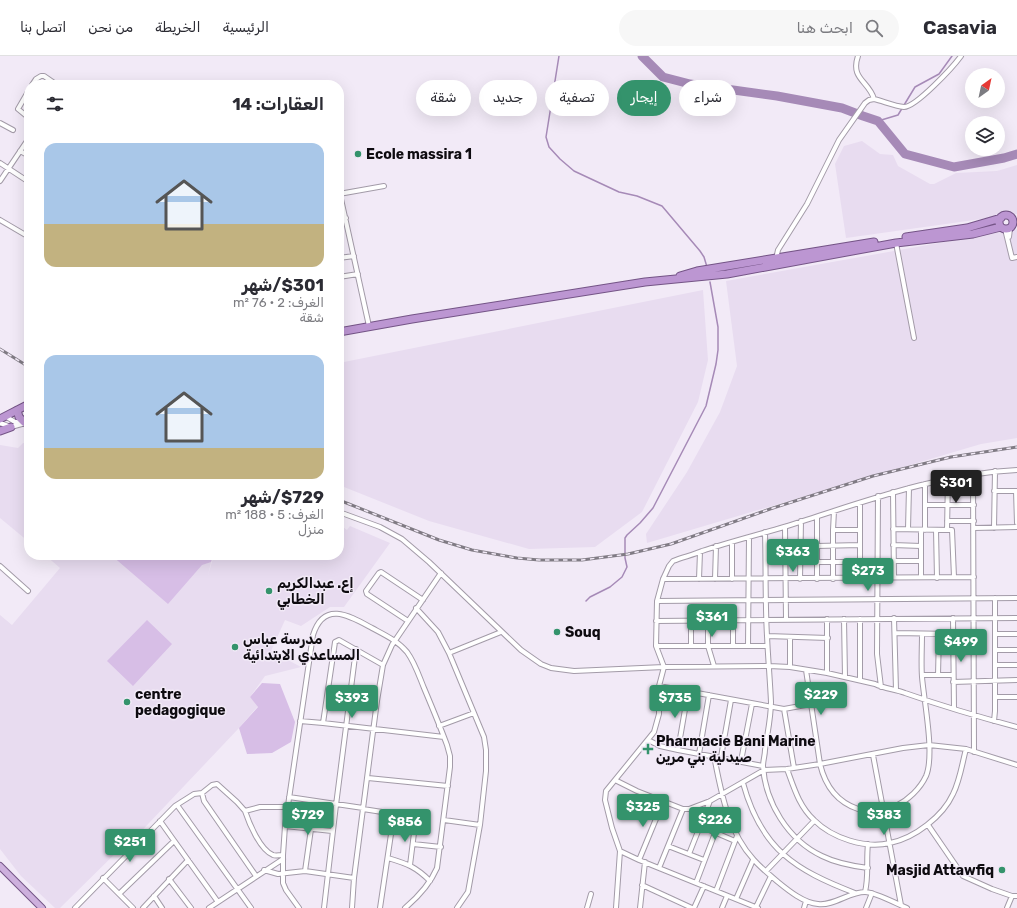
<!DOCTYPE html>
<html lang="ar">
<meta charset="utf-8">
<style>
:root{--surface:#fff;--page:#f7f7f7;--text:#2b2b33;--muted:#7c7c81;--line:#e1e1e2;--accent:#34936c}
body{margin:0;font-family:Rubik,Cairo,sans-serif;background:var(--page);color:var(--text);direction:rtl;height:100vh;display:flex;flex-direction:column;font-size:15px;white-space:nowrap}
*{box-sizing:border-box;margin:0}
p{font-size:13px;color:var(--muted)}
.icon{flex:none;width:22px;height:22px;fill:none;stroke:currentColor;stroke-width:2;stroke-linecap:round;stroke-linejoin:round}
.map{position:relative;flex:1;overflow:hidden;direction:ltr}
.side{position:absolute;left:24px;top:24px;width:320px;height:480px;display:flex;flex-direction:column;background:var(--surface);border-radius:16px;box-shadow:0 4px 16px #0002;direction:rtl}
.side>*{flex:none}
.hud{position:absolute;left:356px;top:24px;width:380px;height:36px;direction:rtl;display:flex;gap:8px}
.needle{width:26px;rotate:33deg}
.tools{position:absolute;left:965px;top:12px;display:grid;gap:8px}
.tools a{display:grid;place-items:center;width:40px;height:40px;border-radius:50%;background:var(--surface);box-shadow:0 4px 16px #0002;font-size:20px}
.price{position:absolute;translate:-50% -34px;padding:0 9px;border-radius:4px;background:var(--accent);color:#fff;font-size:13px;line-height:26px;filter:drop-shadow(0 1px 2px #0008)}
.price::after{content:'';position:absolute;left:50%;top:24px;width:12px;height:9px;margin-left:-6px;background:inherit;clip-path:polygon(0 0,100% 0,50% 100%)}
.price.current{background:#222;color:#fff}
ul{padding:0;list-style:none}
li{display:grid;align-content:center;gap:8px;height:212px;padding:0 20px}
li span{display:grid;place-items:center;height:124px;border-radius:12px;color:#555}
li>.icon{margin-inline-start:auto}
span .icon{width:72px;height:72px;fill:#fffc;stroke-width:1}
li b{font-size:17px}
h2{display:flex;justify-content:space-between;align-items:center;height:48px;padding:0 20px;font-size:17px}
.tag{padding:0 14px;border-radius:18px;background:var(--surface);box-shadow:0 4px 16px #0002;font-size:14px;line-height:36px}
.tag.current{background:var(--accent);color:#fff}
header{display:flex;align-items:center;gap:24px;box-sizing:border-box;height:56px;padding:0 20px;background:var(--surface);border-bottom:1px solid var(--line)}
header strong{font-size:19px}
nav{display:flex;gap:22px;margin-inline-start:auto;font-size:14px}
.search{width:280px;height:36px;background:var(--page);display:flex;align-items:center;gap:10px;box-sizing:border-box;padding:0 14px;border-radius:22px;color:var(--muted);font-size:15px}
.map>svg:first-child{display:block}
.built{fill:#e8dcf0}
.green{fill:#d7bee6}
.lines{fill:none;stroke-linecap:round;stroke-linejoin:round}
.stream{stroke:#a68ab7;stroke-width:1.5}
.river{stroke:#a68ab7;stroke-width:9}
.minor-casing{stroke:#a39ba8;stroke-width:6}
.primary-casing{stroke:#745486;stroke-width:8}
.trunk-casing{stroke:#745486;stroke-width:9}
.minor{stroke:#fff;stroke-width:4}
.primary{stroke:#cdb0dd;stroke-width:6}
.trunk{stroke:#bc96d2;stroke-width:7}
.rail-casing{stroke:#807b84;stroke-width:3}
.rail{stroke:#f2eaf7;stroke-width:1.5;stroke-dasharray:4.5;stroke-linecap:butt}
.poi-dot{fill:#34936c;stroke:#f2eaf7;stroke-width:1.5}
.labels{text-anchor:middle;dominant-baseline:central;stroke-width:3;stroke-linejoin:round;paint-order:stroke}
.poi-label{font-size:14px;font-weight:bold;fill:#0e0b10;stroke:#f2eaf7;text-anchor:start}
</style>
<header>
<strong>Casavia</strong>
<div class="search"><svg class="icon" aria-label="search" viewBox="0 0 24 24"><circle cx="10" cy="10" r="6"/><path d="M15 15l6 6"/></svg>ابحث هنا</div>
<nav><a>الرئيسية</a><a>الخريطة</a><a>من نحن</a><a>اتصل بنا</a></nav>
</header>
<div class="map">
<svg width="1017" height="852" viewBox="0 0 1017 852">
<rect width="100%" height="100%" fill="#f2eaf7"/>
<path class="built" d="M862,85L880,98L893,99L898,110L930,128H934L956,117L997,115L1017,109V158L846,182L835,108L844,90Z
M1017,173V382L981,388L647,487L646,478L687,416L720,356L737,310L726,225Z
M703,234L708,304L698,346L642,456L595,491L529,493L429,465L339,429V307Z
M23,387H29V486L0,462V389L18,392Z
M339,468L347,474L350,470L390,487L344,551H330L301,570L285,564L271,595L301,611L265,620L250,641L258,650L239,672L132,785L129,784L60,852H55L21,820L0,793V559L12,569L60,512L45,499H213L208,519L214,499H339Z"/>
<path class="green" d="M111,499H213L211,506L202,509L168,548Z
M147,564L172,588L133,630L107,605Z
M262,627L280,628L295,666L291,686L272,697L247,698L239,672L258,651L250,641Z"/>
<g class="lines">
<path class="stream" d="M559,0L546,81L549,91L560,103L574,115L619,136L637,140L662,150L700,195L704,201L707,211
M878,65L898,59L915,31L939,18L952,0
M586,545L590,541L610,531L622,521L627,511L625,502V482L627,479L640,467L653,452L706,350L716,308L718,294V271L710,226"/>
<path class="river" d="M642,0L663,21L690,28L777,40L842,52L863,60L878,65L905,98L954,111L1004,102L1017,98"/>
<g class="minor-casing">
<path id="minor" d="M858,0C850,23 869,25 874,43
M32,29L36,23L41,20H44L57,29
M29,34L18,53L29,62
M0,67L13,74
M20,95L29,100
M0,107L29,126
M0,125L29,82
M339,134L369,270
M339,138L384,130
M0,164L29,181
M339,164L346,162
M1005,173L1012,202L1017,201
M1009,181L1010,173
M896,187L914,282
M339,202L354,200
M776,203L778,194L807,148L839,84L865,47L869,44L874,43C883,45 894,50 904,51C916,51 953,11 961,0
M339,221L358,218
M5,360L15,366H24
M0,367L11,371L29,366
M973,418L974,696
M925,428V474
M994,435H1017
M1016,435L1017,467
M893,436L894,521
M878,440L877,598L881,631
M860,447V523
M925,449H974
M339,456L380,471L402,483L429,506L521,594L541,608L551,612L574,615L664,611L769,610L790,611L827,617L875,628C885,633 895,633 905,637C942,650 979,661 1017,671
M817,461V523
M947,465H974
M785,471L786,563
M974,472L1017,471
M994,472L995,415
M893,473L952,474L954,521
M908,473L909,432
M833,474H860
M921,474V521
M936,474L937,522
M947,474L948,422
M765,476C766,511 765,545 767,580C768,602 770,624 771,646C771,662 767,679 765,694C765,699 763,705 763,710C765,746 788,784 822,800C836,807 852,810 868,812
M893,489L921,490
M817,490L860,489
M893,505H921
M817,506H860
M0,510L28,535
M663,523L974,521
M699,523L700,496
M715,523L716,490
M732,523V486
M800,523L801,465
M833,523V474L834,455
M657,545L1017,542
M416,552L438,576L449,597L484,681L486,694V715L480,769L468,836L457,852
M894,562L896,634
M953,562L954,653
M844,563L845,621
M708,564V590L714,610
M733,564V590
M408,565L367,538L366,535L379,517L381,516L423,544
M656,565L1017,562
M895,577L953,578
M995,578H1017
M767,580L828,582
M656,590H767
M691,590V564
M748,590L749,481
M995,594H1017
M449,597L501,576
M383,609L339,584L335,586L323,667C363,672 404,676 444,681
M995,609H1017
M790,611V581
M806,614L820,708C825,729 837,746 858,753C870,757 885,756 896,750C908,744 920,733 926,720C935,699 924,645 922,621C921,607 922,592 922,578
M827,617V563
M922,619H953
M938,619L939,578
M860,624V563
M953,626L1017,624
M659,630L784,653L811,648
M995,641H1017
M784,653L794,712
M300,665L323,667
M994,665L995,655V542
M439,670L474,657
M648,684L660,690L678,694L763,710
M678,694L688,636
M699,698L709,639
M873,699L901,849
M714,700C721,736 728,776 754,804C761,812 770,819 778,826C789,835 804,847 818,848C834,850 849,836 865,836C875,836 897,848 907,852
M721,701L731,644
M741,705L752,648
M787,713C794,732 799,750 814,764C832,782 865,793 890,787C915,782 943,760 953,738C960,724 962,708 966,693
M368,722L448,730
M615,724L637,735L683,753H689L710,745L764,714L787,713L820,708L903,692L929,689L966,693L1017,709
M743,727C761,793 795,814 855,837
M289,741L363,752
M177,749L251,852
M363,753L414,761V777L410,809
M245,755C249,767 260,794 273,799C276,800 279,799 283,799
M444,764L480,769
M160,765L218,846
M928,769L963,820L992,833L1012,840H1017
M285,770L332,775
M700,770L735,785
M413,788L441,791
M668,790L704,804
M620,795L639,804L758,852
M689,798L710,745
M388,802C408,808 416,811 430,825
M639,804L663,746
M659,812L683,753
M264,814L278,818L305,815L354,822
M305,815L311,773
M766,815L814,765
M256,820L204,745L202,737L212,729L217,728L237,746L245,755L260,751H288
M103,822L133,852
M169,823L191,852
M696,827L715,777
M642,829L692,852
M716,835L737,780
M865,836C869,820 866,805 868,788
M119,838L174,785
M154,840L162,852
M736,843L753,804
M756,851L771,820
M75,852L175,750L194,738L202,737
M143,852L188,804
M209,852L283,803
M299,852L286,834L283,827V799L285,770L313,579C324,544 350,560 372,572C385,579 398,585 407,596C415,607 419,620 424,632C432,651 440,670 447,689L450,700V711L437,812C430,828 418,841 405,852
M324,852L336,749L356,593
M352,852L354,822L377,645L383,609L392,589L441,517
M380,852L394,758
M587,852L591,838
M616,852L620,795L612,772L605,744L606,735L654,676L659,658V630L664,611L656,590L657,545L663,523L669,510L673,505C683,501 693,499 702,495C729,486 757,479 784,471C861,447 935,418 1017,414
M640,852L645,806
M694,852L704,830
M722,852L727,840
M804,852L806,845
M866,852L872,837
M1007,852L1012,840"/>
</g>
<g class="primary-casing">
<path id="primary" d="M0,810L42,852"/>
</g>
<g class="trunk-casing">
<path id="trunk" d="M999 166a7 7 0 1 1 14 0a7 7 0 1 1-14 0Z
M906,181L967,172L1001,162
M680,220L697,215L874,186
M339,276L412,263L645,226L727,218L896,187L973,178L1001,171
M17,354L19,361L24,366
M0,363L29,348
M0,375L11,371"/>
</g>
<use href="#minor" class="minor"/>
<use href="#primary" class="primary"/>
<use href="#trunk" class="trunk"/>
<g class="rail-casing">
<path id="rail" d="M0,293L29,311
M339,444L439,484L472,494L517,502L539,504H582L628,498L671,488L770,453L873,420L951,401L1017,391"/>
</g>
<use href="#rail" class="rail"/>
</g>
<g class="poi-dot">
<circle cx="358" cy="98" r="4"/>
<circle cx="269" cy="535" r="4"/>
<circle cx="557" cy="576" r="4"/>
<circle cx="235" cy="591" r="4"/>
<circle cx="127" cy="646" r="4"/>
<path d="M646 687h4v4h4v4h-4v4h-4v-4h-4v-4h4z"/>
<circle cx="1002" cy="814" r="4"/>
</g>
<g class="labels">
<g class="poi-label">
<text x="366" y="98">Ecole massira 1</text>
<text x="277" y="527">إع. عبدالكريم<tspan x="277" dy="16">الخطابي</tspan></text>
<text x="565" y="576">Souq</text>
<text x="243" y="583">مدرسة عباس<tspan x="243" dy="16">المساعدي الابتدائية</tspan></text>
<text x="135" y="638">centre<tspan x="135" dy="16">pedagogique</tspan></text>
<text x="656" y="685">Pharmacie Bani Marine<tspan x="656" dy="16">صيدلية بني مرين</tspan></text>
<text x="994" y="814" text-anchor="end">Masjid Attawfiq</text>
</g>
</g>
</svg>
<div class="tools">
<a><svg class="needle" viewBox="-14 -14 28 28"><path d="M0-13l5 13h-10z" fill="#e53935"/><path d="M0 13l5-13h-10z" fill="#7c7c81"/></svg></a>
<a><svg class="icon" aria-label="layers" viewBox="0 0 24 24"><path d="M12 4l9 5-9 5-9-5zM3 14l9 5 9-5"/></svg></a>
</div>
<b class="price current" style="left:956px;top:448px">$301</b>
<b class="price" style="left:793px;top:517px">$363</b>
<b class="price" style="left:868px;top:536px">$273</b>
<b class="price" style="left:712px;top:582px">$361</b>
<b class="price" style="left:961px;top:607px">$499</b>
<b class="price" style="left:821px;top:660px">$229</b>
<b class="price" style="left:352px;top:663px">$393</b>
<b class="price" style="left:675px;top:663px">$735</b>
<b class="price" style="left:643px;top:772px">$325</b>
<b class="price" style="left:308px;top:780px">$729</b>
<b class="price" style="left:884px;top:780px">$383</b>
<b class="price" style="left:715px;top:785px">$226</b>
<b class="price" style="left:405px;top:787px">$856</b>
<b class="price" style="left:130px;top:807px">$251</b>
<div class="hud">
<a class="tag">شراء</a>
<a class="tag current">إيجار</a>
<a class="tag">تصفية</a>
<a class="tag">جديد</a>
<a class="tag">شقة</a>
</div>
<section class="side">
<h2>العقارات: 14<svg class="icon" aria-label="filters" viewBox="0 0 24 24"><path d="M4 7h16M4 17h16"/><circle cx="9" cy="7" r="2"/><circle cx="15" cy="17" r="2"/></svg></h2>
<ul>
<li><span style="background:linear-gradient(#a9c7e8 65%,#c2b280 0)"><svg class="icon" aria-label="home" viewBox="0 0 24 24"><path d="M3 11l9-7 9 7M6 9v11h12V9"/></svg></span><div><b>$301/شهر</b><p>الغرف: 2 · 76 m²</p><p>شقة</p></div></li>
<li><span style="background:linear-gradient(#a9c7e8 75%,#c2b280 0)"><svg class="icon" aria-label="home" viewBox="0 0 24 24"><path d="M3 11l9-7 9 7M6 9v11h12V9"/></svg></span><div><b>$729/شهر</b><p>الغرف: 5 · 188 m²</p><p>منزل</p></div></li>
</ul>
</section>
</div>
